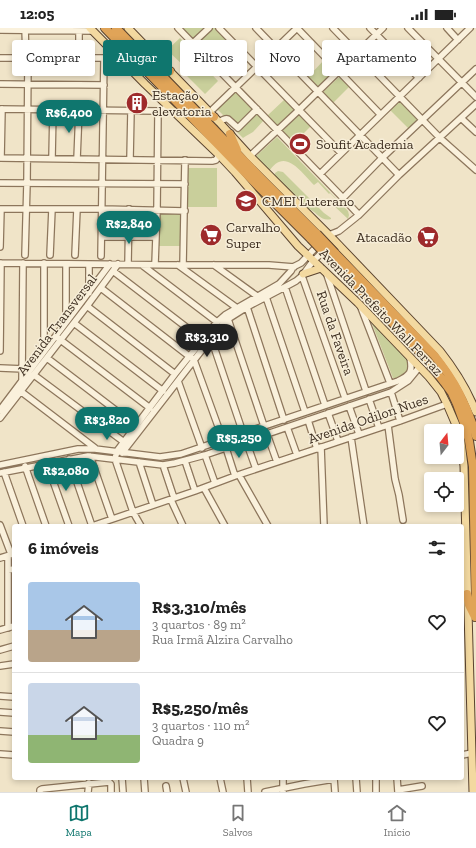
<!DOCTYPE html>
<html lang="pt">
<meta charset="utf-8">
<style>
:root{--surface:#fff;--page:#f2f2f2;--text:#222;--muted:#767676;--line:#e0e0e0;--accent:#0f766e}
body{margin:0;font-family:"Zilla Slab",serif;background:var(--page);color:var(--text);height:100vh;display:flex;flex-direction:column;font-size:15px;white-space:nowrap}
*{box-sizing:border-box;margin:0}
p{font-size:13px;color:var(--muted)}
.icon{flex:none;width:22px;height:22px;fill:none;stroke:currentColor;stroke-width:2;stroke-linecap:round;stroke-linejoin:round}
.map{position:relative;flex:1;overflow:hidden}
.details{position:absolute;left:12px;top:496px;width:452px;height:256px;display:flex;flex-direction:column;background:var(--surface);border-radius:4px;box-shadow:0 2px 6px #0003}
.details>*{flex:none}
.banner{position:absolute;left:12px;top:12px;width:452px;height:36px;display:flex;gap:8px}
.needle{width:26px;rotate:16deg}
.buttons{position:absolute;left:424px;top:396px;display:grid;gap:8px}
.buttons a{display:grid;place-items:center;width:40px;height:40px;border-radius:4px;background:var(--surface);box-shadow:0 2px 6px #0003;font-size:20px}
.price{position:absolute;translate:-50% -34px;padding:0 9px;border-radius:14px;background:var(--accent);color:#fff;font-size:13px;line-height:26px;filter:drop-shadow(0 1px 2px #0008)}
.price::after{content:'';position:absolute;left:50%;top:24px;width:12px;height:9px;margin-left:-6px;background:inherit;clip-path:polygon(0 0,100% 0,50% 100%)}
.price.selected{background:#222;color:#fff}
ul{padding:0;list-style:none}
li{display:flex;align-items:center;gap:12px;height:100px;padding:0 16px}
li+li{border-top:1px solid var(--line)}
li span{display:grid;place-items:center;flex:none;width:112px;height:80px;border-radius:4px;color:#555}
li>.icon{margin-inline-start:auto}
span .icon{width:48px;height:48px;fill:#fffc;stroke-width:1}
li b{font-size:17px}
h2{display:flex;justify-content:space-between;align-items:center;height:48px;padding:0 16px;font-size:17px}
.pill{padding:0 14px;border-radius:4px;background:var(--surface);box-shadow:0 2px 6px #0003;font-size:14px;line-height:36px}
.pill.selected{background:var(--accent);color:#fff}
.status{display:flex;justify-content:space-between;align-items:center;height:28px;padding:0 20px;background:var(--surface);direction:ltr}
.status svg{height:11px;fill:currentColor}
.dock{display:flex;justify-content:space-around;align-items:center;height:56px;border-top:1px solid var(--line);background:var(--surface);font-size:11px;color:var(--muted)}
.dock a{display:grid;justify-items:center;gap:2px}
.dock .selected{color:var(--accent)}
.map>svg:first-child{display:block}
.green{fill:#c9cf9b}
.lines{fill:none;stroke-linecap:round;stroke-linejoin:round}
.minor-casing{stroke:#8d765c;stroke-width:8}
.major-casing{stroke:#5b4430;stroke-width:9}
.highway-casing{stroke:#5b4430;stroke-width:10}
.minor{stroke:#faf1dc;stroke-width:5.5}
.major{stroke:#f3d9a0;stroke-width:7}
.highway{stroke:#e0a458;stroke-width:8}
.highway-bridge-casing{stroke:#5b4430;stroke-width:10;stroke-linecap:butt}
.highway-bridge{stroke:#e0a458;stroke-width:8}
.labels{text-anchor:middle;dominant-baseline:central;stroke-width:3;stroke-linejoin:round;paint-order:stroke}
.poi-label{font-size:14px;fill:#3d2e20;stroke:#f7eed8;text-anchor:start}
.street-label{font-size:14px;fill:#3d2e20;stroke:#f7eed8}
</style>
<div class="status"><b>12:05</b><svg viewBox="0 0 49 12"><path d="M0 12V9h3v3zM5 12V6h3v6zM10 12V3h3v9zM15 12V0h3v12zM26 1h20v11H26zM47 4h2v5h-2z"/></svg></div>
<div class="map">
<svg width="476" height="764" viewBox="0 0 476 764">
<rect width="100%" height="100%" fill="#f0e4c8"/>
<path class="green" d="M184,0H206L193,12L183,2Z
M212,0H216L227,11L209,29L196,15Z
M180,10L196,27L184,38L167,22Z
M198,32L218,53L205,66L184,45Z
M324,32L335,43L318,59L308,49Z
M339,49L349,59L333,75L322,65Z
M236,63L254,82L236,100L217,81Z
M285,71L296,82L277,99L267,88Z
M399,71L420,91L409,101L389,81Z
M257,85L264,92L253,104L246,108L243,110L237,104Z
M300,86L311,98L294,115L282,103Z
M277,109L348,183L349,187L348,191L331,175L336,171L330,165L329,166L318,154L314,157C300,143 284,118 268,145L254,130Z
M188,140H217V179H188Z
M278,143L283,144L324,185L331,190V191C322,194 317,185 311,182C309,180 306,180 304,180L274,148L275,145Z
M159,185H182L181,218H158Z
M371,293L408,331L410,343L396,352L393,350Z"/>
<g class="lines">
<g class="minor-casing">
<path id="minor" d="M25,0L26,31
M178,0L343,170L359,187
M219,0L341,125
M256,0L399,147
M297,0L380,86
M333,0L440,110L476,142
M370,0L419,50
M408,0L476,69
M447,0L458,12
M0,2L93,3
M193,15L209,0
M0,30H112L122,32
M79,30V4
M0,56L104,57
M0,81L158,83L169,79
M210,84L297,0
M461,90L476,104
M219,94C222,92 225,90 228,91L238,100L257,81
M250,128L299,82L383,0
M0,130L212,133L216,132L219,127
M1,130L2,81
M52,130L53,82
M77,131L79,82
M130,131L131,83
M320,146L470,0
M0,155L185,156
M343,170L382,130L476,41
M0,181H102L185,183
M327,208L329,207L339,203L359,187L399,147L476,76
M102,209H156
M0,219L1,181
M25,227L27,155L28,31
M50,227L52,181
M75,227L77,181
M101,228L104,30
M0,235L178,237H269L294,239
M44,235V323
M66,236V294
M128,236L129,181
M155,236L157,182L158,83
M142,237L217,294
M178,237L237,280
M183,237L185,132
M214,237L257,268
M113,243L203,312
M327,247L366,363
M302,248L345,370
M285,259L325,377
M101,260L194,332L223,412
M89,265V236
M266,269L305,384
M360,277L390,355
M87,278L175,346
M247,279L284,392
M228,291L264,398
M74,295L163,363
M58,310L150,380
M211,310L243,405
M0,323L1,235
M47,330L139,400
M0,340L24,341
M34,347L124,414
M22,353L23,235
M178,353L202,420
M19,362L95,420
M391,364L400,393
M369,371L379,400
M349,378L359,406
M0,382L110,236
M328,385L338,413
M0,390L87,278L118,236
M308,392L317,421
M388,397L395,451L399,467L403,492
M287,399L297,427
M267,406L277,434
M351,409L364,498
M246,413L256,441
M321,419L324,498
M226,420L235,448
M122,425L219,300L228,291L247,279L285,259L296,253L302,248L313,233L325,222
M205,427L215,455
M90,428L112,491
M69,431L92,498
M115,431L117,423L175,346L217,294L225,287L279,256L291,243L293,239L301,235L319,216
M115,431L133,484L141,498
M185,433L195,463
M139,434L153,477
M47,436L69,498
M0,437L78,421H95L160,429L181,426L398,353C410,347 413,344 410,330
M163,437L174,470
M25,438L46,498
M4,444L23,498
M0,445L88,428L163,437L175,435L205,427L391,364L408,353L417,342L420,341H422
M239,447L268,498
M204,460L225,498
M171,472L183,498
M0,497L11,526
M92,498L195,463L235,448L400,393L447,376
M0,530L10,527
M8,542L14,541
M8,600V528
M0,602L14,598
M0,622L14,618
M0,638L14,636
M0,668L14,669
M0,684L14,685
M0,703L14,704
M0,726L14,727
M462,727L472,725
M122,750L123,764
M144,750L145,764
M183,750L186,764
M220,750L223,764
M247,750L248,764
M283,750V764
M334,750L335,764
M356,750L357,764
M376,750V764
M397,750L398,764
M166,758L167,764
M398,762L422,758
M40,764V762L42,761L109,754L111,756V764
M88,764L89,755
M265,764L304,756L334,751"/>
</g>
<g class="major-casing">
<path id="major" d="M90,0L145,56L219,127L235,144L298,218L358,275L429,349L441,364L447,376L459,404L461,414L464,438L473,764
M128,0L219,94L250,128L334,212L440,323C455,342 467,361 476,384
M303,246L321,240"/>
</g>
<g class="highway-casing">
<path id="highway" d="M105,0L254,154L311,211
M116,0L261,150L317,206
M153,38L170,43
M198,84L214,89
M230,106L237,122
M335,225L434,327C455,353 467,376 476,408
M329,230L389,291L428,333L444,354L452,365L457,376L464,395L469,413L473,439L476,588
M467,566L469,577L475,589"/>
</g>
<use href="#minor" class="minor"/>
<use href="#major" class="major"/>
<use href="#highway" class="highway"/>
<g class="highway-bridge-casing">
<path id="highway-bridge" d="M317,206L335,225
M311,211L329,230"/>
</g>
<use href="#highway-bridge" class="highway-bridge"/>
</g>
<defs>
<g id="building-disc" transform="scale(1.15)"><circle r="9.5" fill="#9e2a2b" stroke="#f7eed8"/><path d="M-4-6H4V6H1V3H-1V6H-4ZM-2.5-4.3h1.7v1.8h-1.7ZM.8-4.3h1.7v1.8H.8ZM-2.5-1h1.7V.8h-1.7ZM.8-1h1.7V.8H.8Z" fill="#fff"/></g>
<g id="stadium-disc" transform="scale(1.15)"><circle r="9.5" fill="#9e2a2b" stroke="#f7eed8"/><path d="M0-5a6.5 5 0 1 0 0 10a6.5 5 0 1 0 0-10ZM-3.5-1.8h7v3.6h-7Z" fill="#fff"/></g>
<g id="school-disc" transform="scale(1.15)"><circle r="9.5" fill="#9e2a2b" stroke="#f7eed8"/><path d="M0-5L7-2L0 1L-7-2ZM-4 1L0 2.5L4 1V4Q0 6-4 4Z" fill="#fff"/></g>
<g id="supermarket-disc" transform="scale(1.15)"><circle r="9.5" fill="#9e2a2b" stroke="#f7eed8"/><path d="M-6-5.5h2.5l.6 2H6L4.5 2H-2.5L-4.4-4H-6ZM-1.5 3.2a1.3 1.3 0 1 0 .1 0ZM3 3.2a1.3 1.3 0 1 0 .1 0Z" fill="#fff"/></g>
</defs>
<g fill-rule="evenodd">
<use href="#building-disc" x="137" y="75"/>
<use href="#stadium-disc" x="300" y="116"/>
<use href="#school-disc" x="246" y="173"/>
<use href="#supermarket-disc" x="211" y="207"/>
<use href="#supermarket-disc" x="428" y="209"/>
</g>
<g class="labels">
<g class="poi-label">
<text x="152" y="67">Estação<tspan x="152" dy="16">elevatoria</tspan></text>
<text x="316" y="116">Soufit Academia</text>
<text x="262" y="173">CMEI Luterano</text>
<text x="226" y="199">Carvalho<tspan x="226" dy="16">Super</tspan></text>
<text x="412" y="209" text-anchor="end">Atacadão</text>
</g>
<g class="street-label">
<text transform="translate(381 284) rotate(46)">Avenida Prefeito Wall Ferraz</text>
<text transform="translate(57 297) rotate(-53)">Avenida Transversal</text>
<text transform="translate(335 305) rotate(71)">Rua da Faveira</text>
<text transform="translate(368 391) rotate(-19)">Avenida Odilon Nues</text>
</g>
</g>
</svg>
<div class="buttons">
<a><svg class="needle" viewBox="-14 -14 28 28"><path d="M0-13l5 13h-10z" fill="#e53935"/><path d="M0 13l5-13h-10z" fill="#767676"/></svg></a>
<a><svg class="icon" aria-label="locate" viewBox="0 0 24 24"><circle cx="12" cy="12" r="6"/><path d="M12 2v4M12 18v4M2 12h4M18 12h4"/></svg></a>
</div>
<b class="price" style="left:69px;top:106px">R$6,400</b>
<b class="price" style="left:129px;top:217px">R$2,840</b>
<b class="price selected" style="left:207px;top:330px">R$3,310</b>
<b class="price" style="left:107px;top:413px">R$3,820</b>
<b class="price" style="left:239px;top:431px">R$5,250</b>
<b class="price" style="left:66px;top:464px">R$2,080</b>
<div class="banner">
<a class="pill">Comprar</a>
<a class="pill selected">Alugar</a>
<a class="pill">Filtros</a>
<a class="pill">Novo</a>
<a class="pill">Apartamento</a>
</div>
<section class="details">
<h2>6 imóveis<svg class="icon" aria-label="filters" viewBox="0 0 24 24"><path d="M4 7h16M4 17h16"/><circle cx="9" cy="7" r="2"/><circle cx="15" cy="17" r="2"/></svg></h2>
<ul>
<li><span style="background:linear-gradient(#a9c7e8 60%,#b9a48a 0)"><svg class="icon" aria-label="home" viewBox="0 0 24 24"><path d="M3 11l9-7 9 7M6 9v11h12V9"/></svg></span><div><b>R$3,310/mês</b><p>3 quartos · 89 m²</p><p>Rua Irmã Alzira Carvalho</p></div><svg class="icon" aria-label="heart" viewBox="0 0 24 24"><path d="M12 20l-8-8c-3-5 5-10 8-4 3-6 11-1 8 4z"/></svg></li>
<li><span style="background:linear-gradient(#c9d6e8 65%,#8fb573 0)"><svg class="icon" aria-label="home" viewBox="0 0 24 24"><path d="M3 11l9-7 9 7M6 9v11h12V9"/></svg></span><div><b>R$5,250/mês</b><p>3 quartos · 110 m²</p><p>Quadra 9</p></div><svg class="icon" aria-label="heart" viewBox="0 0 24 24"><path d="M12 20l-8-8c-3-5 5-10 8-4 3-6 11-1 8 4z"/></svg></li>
</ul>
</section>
</div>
<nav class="dock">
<a class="selected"><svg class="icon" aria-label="map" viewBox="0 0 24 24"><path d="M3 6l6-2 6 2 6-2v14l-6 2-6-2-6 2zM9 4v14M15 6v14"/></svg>Mapa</a>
<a><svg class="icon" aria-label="saved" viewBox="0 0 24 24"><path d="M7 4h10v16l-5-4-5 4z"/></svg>Salvos</a>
<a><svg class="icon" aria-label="home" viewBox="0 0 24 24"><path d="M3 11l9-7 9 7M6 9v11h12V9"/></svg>Início</a>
</nav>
